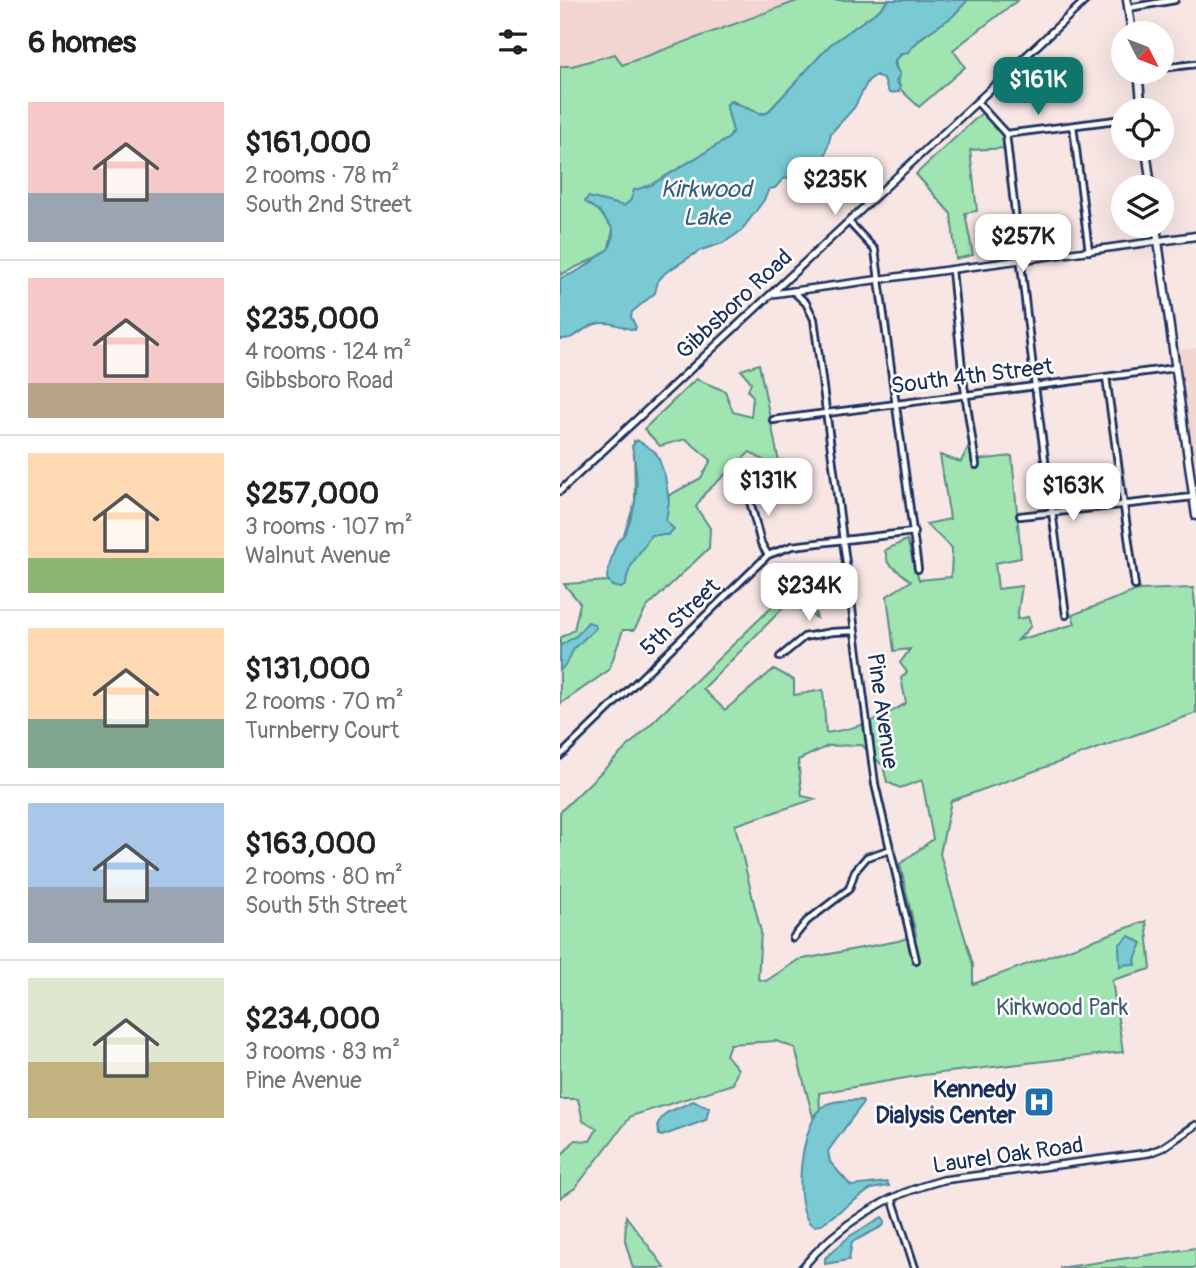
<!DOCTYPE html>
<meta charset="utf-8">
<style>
:root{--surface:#fff;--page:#f6f6f6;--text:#202124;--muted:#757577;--line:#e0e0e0;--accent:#0f766e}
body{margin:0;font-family:Pangolin,sans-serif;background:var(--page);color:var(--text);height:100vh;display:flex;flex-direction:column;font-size:26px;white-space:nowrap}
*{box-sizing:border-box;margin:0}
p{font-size:23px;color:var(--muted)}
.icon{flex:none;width:38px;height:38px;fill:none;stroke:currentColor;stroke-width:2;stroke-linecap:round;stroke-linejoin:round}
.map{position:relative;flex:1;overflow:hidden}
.side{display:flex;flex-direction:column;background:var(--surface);width:560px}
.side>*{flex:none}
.needle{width:46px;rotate:132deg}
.fabs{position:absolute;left:551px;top:21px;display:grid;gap:14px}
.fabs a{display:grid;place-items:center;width:63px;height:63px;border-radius:50%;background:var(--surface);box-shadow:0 7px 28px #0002;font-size:35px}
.price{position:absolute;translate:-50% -60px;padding:0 16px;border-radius:14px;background:#fff;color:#222;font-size:23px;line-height:46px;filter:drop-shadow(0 2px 4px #0008)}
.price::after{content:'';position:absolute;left:50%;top:42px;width:21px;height:16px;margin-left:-10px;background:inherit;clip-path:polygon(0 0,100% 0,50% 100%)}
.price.selected{background:var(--accent);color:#fff}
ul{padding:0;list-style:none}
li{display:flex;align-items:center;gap:21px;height:175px;padding:0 28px}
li+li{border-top:2px solid var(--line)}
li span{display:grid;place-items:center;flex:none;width:196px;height:140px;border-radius:0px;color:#555}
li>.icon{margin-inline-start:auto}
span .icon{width:84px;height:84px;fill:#fffc;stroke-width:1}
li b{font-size:30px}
h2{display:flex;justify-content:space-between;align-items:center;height:84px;padding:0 28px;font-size:30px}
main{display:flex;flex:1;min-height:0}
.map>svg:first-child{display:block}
.built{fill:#f2d4d1}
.green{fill:#9fe4b1;stroke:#5d8a88;stroke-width:2;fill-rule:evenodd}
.water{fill:#79cad3;stroke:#538ca4;stroke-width:2}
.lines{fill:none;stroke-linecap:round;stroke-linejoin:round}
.minor-casing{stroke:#1b2f5e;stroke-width:10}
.tertiary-casing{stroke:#1b2f5e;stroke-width:10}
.secondary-casing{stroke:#1b2f5e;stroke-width:11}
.minor{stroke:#fff;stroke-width:4.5}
.tertiary{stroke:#fff;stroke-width:5}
.secondary{stroke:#fff;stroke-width:6}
.labels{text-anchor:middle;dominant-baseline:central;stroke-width:5;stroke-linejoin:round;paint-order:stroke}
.street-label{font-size:23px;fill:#1b2f5e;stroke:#fff}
.park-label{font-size:23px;fill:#3c5c73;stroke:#fff}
.poi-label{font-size:23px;font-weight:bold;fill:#1b2f5e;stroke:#fff;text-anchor:end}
.water-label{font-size:24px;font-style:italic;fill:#375e81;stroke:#fff}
</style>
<main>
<section class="side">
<h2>6 homes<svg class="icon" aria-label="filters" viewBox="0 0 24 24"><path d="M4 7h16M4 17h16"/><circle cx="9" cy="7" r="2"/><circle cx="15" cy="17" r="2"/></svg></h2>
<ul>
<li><span style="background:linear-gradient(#f6c9c9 65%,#9aa5b1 0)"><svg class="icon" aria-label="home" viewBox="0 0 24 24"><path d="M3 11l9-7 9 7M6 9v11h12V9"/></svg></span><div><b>$161,000</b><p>2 rooms · 78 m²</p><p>South 2nd Street</p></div></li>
<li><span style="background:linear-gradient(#f6c9c9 75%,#b9a48a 0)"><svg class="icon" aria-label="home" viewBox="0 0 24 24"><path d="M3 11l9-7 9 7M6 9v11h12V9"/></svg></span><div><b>$235,000</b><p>4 rooms · 124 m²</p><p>Gibbsboro Road</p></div></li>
<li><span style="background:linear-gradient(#ffd9b3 75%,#8fb573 0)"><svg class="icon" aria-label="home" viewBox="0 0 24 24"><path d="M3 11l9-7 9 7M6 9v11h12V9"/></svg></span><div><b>$257,000</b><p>3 rooms · 107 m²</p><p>Walnut Avenue</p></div></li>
<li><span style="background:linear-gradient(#ffd9b3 65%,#7fa58c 0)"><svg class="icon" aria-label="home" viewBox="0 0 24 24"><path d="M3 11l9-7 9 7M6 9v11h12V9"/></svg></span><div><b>$131,000</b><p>2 rooms · 70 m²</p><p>Turnberry Court</p></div></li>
<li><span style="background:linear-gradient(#a9c7e8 60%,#9aa5b1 0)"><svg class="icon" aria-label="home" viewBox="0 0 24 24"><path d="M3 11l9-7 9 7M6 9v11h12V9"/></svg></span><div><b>$163,000</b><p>2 rooms · 80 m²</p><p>South 5th Street</p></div></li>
<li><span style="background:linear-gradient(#dfe7d0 60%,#c2b280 0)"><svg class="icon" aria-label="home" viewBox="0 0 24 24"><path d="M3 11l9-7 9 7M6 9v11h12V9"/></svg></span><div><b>$234,000</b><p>3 rooms · 83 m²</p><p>Pine Avenue</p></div></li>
</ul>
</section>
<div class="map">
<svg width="636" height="1268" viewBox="0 0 636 1268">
<rect width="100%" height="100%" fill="#f7e6e4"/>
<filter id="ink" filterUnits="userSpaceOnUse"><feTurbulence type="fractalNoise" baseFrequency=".0143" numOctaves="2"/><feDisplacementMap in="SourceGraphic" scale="14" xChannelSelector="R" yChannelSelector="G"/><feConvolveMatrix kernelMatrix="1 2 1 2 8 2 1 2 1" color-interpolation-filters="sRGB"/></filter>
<g filter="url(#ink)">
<path class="built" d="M0,0H240L241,1L61,65L55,54L12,66H0Z
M636,348V516L614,351Z"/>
<path class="green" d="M240,0H329L319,10L270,45L207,113H198L172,101L166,105L173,131L169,138L91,185L74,191L71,200L64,206L29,198L53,229L48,252L0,275V66H12L55,54L62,65Z
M408,0H458L393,50L405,67L359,107L340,89L335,60Z
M424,111L444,132L447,148L410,150L417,211L405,213L413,255L396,259L391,214L356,174Z
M199,364L221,472L190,452L145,493L136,507L150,528L149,548L87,607L74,630H63L49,670L0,704V638L14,630L20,603L4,584L48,581L75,502L74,441L96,453L108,496L141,478L151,460L126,439L100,446L84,429L136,379L165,391L173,412L191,417L193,396L188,391L191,382L181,370Z
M410,443L417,460L452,456L461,558L435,563L438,589L462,586L457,619L468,617L471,626L458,640L515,624L512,615L578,590L633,588L636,611V713L391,801L380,854L413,965V984L586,921L591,969L552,980L563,1052L363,1075L259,1093L260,1109L253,1117L235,1048L216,1041L170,1044L166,1055L178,1069L173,1084L71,1116L15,1188L0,1198V1157L15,1140L30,1141L37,1129L23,1121L18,1099H0V812L243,577L257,618L228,603L143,689L165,710L214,669L234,680V695L263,690L266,733C298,728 318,721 346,703L341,678L347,672L340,663L350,649L334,651L327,596L351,581L328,563L325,550L347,540L359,580L391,577L392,548L366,524L390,519L380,455L401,462ZM302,745L323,766L327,782L340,788L362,780L373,839L340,864L356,935L338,941L238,960L206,981L198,979L201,932L175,825L255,799L242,796L238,760L268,746Z
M66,1216L105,1268H73L65,1241Z
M636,1248V1268H499Z"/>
<path class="water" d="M329,0H408L392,17L362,37L348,52L341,54L335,60L334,65L340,74L336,81L340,87L339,92L329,93L324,80L316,75L308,81L294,108L271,133L266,154L258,165L248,174L223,179L215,188L209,189L204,200L181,231L163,243L141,250L105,273L98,281L95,293L72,312L71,317L76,327L75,330C62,328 51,320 36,324C21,328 17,340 0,339V278C14,274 23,269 34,260C48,249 53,250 53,229L39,211L25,202L28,197L64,206L71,200L74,190L91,185L169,138L173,131L167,108L169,101L201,114L207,113L270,45L319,10Z
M77,440L94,451L98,457L105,476L109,501L106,521L114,529L108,535H91C82,552 67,564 66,585L61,588L52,586L47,578C49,567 52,551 58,541C60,538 64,536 65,533C79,502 79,479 72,446Z
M28,622L34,624L36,628L14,648L8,661L0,671V646L17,635Z
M569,936L582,943L575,959L576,965L567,964L560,967L559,945Z
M302,1100L303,1103L268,1151L270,1162L291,1186L327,1182L329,1186L311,1189L260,1225L253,1226C230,1210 241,1119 265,1105C273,1100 292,1100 302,1100Z
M133,1101L149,1108L146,1120L102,1136L99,1135L98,1123L106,1113Z
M322,1217L325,1221L323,1226L292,1242L289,1260L265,1264V1258L290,1236Z"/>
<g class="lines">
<g class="minor-casing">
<path id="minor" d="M568,8L615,0
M602,68L636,64
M417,102L446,134L475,386L506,615
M513,126L529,251
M446,134L564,119
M289,222L315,250L358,569
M392,270L403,379L416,465
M233,291L246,303L254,319L315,784L356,960
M546,377L575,586
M213,420L615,368
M187,490L201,543L208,555
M460,516L633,497
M220,657L244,637L272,632L294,631
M0,756L208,555L232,546L354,532
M233,938L247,921L289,889L295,871L307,857L329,850
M332,1198L355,1268"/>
</g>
<g class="tertiary-casing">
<path id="tertiary" d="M212,294L599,241
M0,491L526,0
M242,1268C278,1224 328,1194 383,1180L589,1153L602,1148L636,1125"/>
</g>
<g class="secondary-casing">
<path id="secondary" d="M567,0L572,33
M578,72L582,110
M586,149L591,187
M596,226L636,516
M599,241L636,236"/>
</g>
<use href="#minor" class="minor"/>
<use href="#tertiary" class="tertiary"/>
<use href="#secondary" class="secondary"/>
</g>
</g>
<defs>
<g id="hospital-square" transform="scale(1.575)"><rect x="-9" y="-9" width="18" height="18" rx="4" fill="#1f6fb2" stroke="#fff"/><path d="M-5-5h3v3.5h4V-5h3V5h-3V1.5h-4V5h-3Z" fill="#fff"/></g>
</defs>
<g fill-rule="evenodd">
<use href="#hospital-square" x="479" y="1102"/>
</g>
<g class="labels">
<g class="street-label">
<text transform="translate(174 304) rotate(-43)">Gibbsboro Road</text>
<text transform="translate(412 376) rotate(-7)">South 4th Street</text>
<text transform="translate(120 617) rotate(-44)">5th Street</text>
<text transform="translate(323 711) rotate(82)">Pine Avenue</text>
<text transform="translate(448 1155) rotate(-8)">Laurel Oak Road</text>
</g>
<g class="park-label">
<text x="502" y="1007">Kirkwood Park</text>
</g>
<g class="poi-label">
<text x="456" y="1089">Kennedy<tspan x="456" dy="26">Dialysis Center</tspan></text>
</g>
<g class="water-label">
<text x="146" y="189">Kirkwood<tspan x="146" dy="28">Lake</tspan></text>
</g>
</g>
</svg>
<div class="fabs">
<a><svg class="needle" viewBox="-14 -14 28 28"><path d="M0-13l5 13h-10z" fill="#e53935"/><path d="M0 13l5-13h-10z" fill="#757577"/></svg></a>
<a><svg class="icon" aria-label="locate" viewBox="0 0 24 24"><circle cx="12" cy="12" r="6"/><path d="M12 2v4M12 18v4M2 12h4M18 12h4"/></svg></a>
<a><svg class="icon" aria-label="layers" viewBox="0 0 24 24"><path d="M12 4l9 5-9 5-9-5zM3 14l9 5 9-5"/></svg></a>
</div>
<b class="price selected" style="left:478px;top:117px">$161K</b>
<b class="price" style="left:275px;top:217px">$235K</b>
<b class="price" style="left:463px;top:274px">$257K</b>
<b class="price" style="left:208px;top:518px">$131K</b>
<b class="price" style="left:513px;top:523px">$163K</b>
<b class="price" style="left:249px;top:623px">$234K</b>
</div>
</main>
